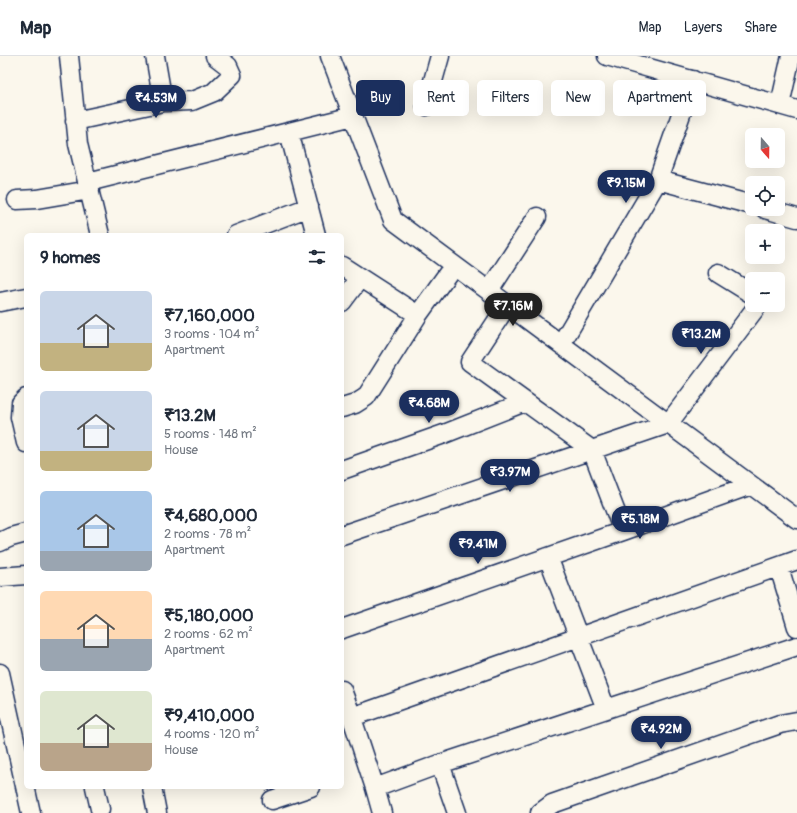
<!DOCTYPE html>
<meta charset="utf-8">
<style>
:root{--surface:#fff;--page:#f6f6f7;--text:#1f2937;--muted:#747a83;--line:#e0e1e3;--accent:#1b2f5e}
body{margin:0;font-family:Pangolin,sans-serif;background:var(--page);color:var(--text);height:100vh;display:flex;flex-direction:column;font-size:15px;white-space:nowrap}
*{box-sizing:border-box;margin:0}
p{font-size:13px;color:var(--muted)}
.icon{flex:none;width:22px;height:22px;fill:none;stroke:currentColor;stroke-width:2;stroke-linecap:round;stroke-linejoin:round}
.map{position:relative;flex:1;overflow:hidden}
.panel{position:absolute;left:24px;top:177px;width:320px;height:556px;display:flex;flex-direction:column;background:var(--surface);border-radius:6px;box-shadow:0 4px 16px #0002}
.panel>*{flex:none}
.top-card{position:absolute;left:356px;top:24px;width:380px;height:36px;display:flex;gap:8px}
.needle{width:26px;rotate:160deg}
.tools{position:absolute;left:745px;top:72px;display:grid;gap:8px}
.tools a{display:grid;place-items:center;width:40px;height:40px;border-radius:6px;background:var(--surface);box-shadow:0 4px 16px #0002;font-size:20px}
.price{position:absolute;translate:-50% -34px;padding:0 9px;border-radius:14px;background:var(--accent);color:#fff;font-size:13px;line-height:26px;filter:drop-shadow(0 1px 2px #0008)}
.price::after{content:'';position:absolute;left:50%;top:24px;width:12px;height:9px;margin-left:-6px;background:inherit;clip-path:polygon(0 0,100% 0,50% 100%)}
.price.selected{background:#222;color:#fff}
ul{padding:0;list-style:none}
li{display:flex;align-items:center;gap:12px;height:100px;padding:0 16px}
li span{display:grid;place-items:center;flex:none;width:112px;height:80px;border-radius:6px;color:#555}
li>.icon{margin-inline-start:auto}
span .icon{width:48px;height:48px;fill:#fffc;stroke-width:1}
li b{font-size:17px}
h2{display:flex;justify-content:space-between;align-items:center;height:48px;padding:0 16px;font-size:17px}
.chip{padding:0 14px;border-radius:6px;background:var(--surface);box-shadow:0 4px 16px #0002;font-size:14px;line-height:36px}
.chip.selected{background:var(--accent);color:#fff}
header{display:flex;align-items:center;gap:24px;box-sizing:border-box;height:56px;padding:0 20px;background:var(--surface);border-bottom:1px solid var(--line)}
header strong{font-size:19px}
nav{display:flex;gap:22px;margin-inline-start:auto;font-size:14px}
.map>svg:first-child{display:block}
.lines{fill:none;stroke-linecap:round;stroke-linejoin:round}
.minor-casing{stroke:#1b2f5e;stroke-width:21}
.minor{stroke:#fbf7ec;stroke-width:18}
</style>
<header>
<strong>Map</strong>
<nav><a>Map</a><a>Layers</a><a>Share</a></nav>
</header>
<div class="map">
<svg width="797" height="757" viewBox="0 0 797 757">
<rect width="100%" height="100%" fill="#fbf7ec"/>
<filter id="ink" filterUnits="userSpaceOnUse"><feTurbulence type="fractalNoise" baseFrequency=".025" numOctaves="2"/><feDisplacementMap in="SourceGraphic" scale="8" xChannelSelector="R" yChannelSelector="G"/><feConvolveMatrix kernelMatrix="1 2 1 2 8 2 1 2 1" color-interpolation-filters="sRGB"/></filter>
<g filter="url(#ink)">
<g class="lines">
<g class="minor-casing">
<path id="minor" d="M69,0L78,88L100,179
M330,0L393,164L797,463
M607,0L797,54
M163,46L192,45L214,36L232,19L228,10L215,0
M780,49L791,0
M426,50L440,0
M75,65L163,46L155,0
M289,76L316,179
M658,124L693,24
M88,126L353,60
M17,144L37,143L90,134
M765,153L797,162
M236,179L309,151
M342,210L418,259
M718,217L752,238
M489,235L537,161
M0,246L26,241
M342,246L360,222
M508,248L470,306L592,394L623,475L751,429
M561,288L658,124L752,149
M26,342L21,347L20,361L26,387
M342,352L355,348L366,341L418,259L454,209
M342,414L444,378L525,346
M342,479L668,368L758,249
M0,486L11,481L26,477
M548,501L606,653
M779,511L797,571
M0,521L26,519
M342,573L623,475
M0,617L31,757
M342,634L349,653
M346,654L349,653L375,732
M352,661L797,504
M95,731L100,753
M152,731L157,757
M272,744L311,731
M382,757L375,732L440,708
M457,757L440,708L797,590
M540,757L552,748L780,668L797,665"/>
</g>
<use href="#minor" class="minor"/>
</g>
</g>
</svg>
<div class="tools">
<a><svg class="needle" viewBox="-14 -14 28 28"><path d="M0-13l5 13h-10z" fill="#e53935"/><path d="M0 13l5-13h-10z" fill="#747a83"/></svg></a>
<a><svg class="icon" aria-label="locate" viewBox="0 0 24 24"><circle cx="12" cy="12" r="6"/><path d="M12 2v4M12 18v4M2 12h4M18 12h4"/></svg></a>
<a>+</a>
<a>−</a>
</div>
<b class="price" style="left:156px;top:63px">₹4.53M</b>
<b class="price" style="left:626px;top:148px">₹9.15M</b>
<b class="price selected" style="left:513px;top:271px">₹7.16M</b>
<b class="price" style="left:701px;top:299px">₹13.2M</b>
<b class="price" style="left:429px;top:368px">₹4.68M</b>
<b class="price" style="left:510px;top:437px">₹3.97M</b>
<b class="price" style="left:640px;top:484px">₹5.18M</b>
<b class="price" style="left:478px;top:509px">₹9.41M</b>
<b class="price" style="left:661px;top:694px">₹4.92M</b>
<div class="top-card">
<a class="chip selected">Buy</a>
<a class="chip">Rent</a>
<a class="chip">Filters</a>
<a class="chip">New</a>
<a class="chip">Apartment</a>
</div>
<section class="panel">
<h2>9 homes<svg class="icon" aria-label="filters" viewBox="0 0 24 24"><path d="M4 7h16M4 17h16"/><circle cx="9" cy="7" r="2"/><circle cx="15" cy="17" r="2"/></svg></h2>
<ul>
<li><span style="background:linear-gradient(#c9d6e8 65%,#c2b280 0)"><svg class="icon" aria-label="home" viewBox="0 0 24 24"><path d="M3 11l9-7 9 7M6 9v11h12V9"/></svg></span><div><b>₹7,160,000</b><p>3 rooms · 104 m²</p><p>Apartment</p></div></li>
<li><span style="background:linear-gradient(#c9d6e8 75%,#c2b280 0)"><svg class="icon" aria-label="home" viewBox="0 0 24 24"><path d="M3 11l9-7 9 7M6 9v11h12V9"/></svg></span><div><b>₹13.2M</b><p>5 rooms · 148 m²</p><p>House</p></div></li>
<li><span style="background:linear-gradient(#a9c7e8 75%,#9aa5b1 0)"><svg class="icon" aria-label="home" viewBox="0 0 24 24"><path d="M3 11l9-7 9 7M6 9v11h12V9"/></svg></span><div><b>₹4,680,000</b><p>2 rooms · 78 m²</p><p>Apartment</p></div></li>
<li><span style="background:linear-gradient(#ffd9b3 60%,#9aa5b1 0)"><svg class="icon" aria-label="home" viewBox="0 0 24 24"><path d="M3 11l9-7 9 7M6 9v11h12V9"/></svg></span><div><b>₹5,180,000</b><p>2 rooms · 62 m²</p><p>Apartment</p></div></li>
<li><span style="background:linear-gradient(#dfe7d0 65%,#b9a48a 0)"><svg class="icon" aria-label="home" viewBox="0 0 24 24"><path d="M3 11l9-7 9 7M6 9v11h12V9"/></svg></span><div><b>₹9,410,000</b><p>4 rooms · 120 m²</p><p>House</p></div></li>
</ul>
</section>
</div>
